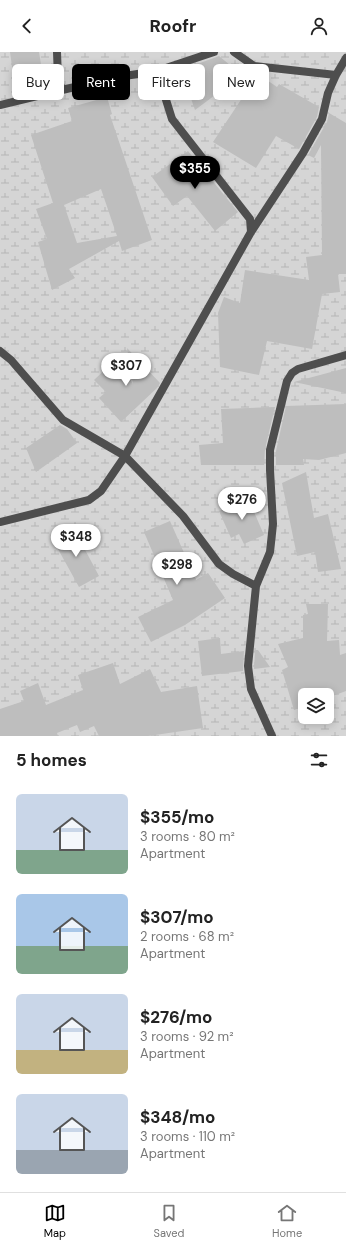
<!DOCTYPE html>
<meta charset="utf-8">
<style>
:root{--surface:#fff;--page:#f2f2f2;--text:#222;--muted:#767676;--line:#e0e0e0;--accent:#000}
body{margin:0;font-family:"DM Sans",sans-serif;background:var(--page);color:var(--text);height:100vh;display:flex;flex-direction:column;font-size:15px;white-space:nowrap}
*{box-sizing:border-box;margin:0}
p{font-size:13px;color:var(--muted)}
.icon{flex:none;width:22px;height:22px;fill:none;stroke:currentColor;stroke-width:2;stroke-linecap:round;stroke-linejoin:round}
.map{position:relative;height:684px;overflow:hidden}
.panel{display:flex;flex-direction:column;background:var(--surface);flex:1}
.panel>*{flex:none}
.top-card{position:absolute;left:12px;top:12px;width:322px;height:36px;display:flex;gap:8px}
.fabs{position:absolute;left:298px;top:636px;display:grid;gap:8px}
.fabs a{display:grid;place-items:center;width:36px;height:36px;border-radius:6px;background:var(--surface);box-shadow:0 2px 10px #0003;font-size:20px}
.price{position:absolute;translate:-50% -34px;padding:0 9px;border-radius:14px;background:#fff;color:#222;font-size:13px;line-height:26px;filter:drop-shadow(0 1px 2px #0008)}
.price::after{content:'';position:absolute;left:50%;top:24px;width:12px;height:9px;margin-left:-6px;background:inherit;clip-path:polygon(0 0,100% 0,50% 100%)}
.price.on{background:var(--accent);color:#fff}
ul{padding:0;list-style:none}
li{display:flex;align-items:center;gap:12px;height:100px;padding:0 16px}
li span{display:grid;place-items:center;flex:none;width:112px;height:80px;border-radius:6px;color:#555}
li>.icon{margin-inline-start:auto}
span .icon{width:48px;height:48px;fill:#fffc;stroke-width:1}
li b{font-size:17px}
h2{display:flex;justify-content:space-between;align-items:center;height:48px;padding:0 16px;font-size:17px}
.tag{padding:0 14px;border-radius:6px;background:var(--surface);box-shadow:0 2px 10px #0003;font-size:14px;line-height:36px}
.tag.on{background:var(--accent);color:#fff}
header{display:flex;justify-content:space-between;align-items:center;height:52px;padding:0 16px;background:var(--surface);font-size:18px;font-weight:700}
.dock{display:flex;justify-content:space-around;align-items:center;height:56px;border-top:1px solid var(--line);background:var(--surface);font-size:11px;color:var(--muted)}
.dock a{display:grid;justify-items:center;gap:2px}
.dock .on{color:var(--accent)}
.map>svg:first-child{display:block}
.wetland{fill:url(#wetland-marsh);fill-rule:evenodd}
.building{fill:#bebebe;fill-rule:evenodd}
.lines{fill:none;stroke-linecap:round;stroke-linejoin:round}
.minor{stroke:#4e4e4e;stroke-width:8}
</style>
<header><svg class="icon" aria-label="back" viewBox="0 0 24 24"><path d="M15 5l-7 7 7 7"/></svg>Roofr<svg class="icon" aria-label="person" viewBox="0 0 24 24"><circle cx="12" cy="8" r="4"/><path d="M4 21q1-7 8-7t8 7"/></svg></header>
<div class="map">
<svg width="346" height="684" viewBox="0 0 346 684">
<defs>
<pattern id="wetland-marsh" width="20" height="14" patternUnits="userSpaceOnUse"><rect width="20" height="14" fill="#d5d5d5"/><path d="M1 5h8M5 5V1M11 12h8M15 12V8" fill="none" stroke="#b5b5b5"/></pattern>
</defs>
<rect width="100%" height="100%" fill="#fff"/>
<path class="wetland" d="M0,0H346V684H0ZM305,643H327V665H305Z"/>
<path class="building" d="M10,0H39L43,25L14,29Z
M219,4L242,23L195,58L181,18Z
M258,22L277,35L279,32L319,55L317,65L299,97L276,84L256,116L213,90Z
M107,45L112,62L110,63L152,188L122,199L119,189L69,217L75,226L52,238L38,190L47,187L36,157L53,151L31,83L72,69L68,56ZM101,137L117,184L77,191L64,153Z
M329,61L346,71V222H338L340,240L322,242L312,297L267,289L259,323L220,315L218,261L224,245L240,251L245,218L309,228L306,205L322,203L321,93L314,106L308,103L327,70Z
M188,99L238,160L215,179L187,144L173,154L152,125Z
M127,296L160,331L157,336L121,370L99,346L106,340L94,328L118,305L133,332Z
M346,316V341L294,330Z
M346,352V401L319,408L303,407L304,413H276V399L286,354Z
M275,355L265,397L264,413H201L199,393L223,391L221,357Z
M60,373L67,377L77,391L36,420L26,396Z
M306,420L314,466L328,462L341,517L318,520L315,500L297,504L282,431Z
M248,446L264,483L244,492L239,482L231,486L219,459Z
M170,469L196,528L208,521L225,546L185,573L151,590L138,565L173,548L144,480Z
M74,477L99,524L79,535L53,488Z
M306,552H328L327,589L339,588L340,603L346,601V639L327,646V643H305V654L294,658L282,618L288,615L278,592L303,586V563L308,562Z
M220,586L221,602L244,599L243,619L202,624L198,589Z
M255,598H258L270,615L254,617Z
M113,611L120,632L150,617L161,640L197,634L203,676L148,684H99L94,674L80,680L77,673L57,681L58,684H0V657L24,649L20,639L38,631L46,653L83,638L78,623Z"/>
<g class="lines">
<path class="minor" d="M234,0L254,14L336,23
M157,19L172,67L250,167L251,180
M62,38L118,25L157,19L214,0
M0,53L62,38L58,26L57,0
M0,299L11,308L63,368L125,404L251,180L303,101L322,67L328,41L336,23L346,6
M0,470L89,448L101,439L125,404L183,464L219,512L233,522L256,534
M272,684L251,637L248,614L256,534L270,500L273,472L270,418V398L287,329L292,321L298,317L346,303"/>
</g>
</svg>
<div class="fabs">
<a><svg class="icon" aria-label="layers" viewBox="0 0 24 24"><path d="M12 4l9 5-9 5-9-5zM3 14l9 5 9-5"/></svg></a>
</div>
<b class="price on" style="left:195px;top:138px">$355</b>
<b class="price" style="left:126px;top:335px">$307</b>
<b class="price" style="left:242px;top:469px">$276</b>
<b class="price" style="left:76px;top:506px">$348</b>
<b class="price" style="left:177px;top:534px">$298</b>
<div class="top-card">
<a class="tag">Buy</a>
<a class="tag on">Rent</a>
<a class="tag">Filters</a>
<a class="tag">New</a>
</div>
</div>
<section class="panel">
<h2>5 homes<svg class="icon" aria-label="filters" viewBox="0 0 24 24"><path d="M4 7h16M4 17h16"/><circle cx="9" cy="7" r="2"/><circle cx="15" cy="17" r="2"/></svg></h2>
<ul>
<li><span style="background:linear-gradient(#c9d6e8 70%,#7fa58c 0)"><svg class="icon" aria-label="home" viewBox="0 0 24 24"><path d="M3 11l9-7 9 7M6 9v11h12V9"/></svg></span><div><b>$355/mo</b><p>3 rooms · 80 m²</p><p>Apartment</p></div></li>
<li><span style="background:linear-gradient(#a9c7e8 65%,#7fa58c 0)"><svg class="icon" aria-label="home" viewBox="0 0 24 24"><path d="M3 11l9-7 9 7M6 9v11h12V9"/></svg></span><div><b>$307/mo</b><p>2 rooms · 68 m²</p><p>Apartment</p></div></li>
<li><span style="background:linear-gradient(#c9d6e8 70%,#c2b280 0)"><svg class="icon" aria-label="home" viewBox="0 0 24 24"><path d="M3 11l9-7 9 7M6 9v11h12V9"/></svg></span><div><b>$276/mo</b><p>3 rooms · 92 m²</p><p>Apartment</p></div></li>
<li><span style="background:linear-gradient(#c9d6e8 70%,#9aa5b1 0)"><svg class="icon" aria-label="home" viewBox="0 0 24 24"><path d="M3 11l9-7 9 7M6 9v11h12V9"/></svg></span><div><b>$348/mo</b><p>3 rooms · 110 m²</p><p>Apartment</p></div></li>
</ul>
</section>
<nav class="dock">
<a class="on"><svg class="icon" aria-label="map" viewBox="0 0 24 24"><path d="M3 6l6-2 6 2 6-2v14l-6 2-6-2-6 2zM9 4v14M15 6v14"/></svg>Map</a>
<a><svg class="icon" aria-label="saved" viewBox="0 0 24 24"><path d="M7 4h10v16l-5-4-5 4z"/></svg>Saved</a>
<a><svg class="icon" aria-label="home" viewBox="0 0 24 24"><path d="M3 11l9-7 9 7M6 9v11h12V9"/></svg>Home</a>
</nav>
